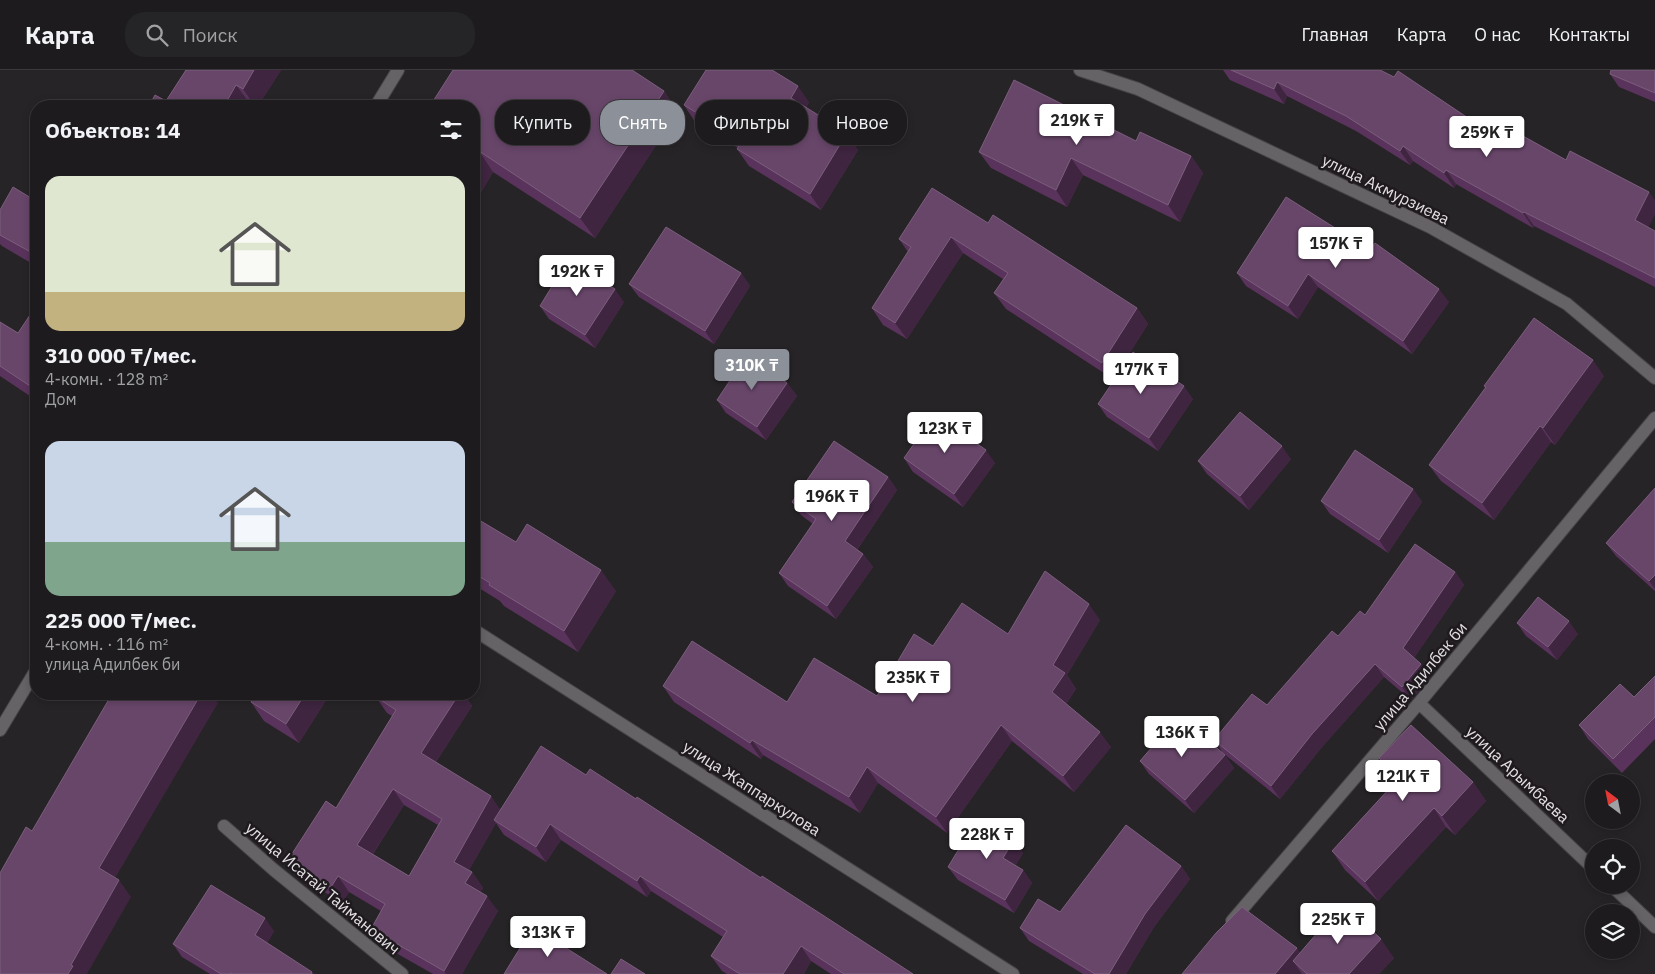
<!DOCTYPE html>
<html lang="ru">
<meta charset="utf-8">
<style>
:root{--surface:#1d1b1d;--page:#252426;--text:#f1f3f6;--muted:#a0a1a4;--line:#3b393b;--accent:#8c9099}
body{margin:0;font-family:"IBM Plex Sans",sans-serif;background:var(--page);color:var(--text);height:100vh;display:flex;flex-direction:column;font-size:19px;white-space:nowrap}
*{box-sizing:border-box;margin:0}
p{font-size:16px;color:var(--muted)}
.icon{flex:none;width:28px;height:28px;fill:none;stroke:currentColor;stroke-width:2;stroke-linecap:round;stroke-linejoin:round}
.map{position:relative;flex:1;overflow:hidden}
.drawer{position:absolute;left:30px;top:30px;width:450px;height:600px;display:flex;flex-direction:column;background:var(--surface);border-radius:20px;box-shadow:0 2px 8px #0003,0 0 0 1px var(--line)}
.drawer>*{flex:none}
.guide{position:absolute;left:495px;top:30px;width:475px;height:45px;display:flex;gap:10px}
.needle{width:32px;rotate:328deg}
.controls{position:absolute;left:1585px;top:704px;display:grid;gap:10px}
.controls a{display:grid;place-items:center;width:55px;height:55px;border-radius:50%;background:var(--surface);box-shadow:0 2px 8px #0003,0 0 0 1px var(--line);font-size:25px}
.price{position:absolute;translate:-50% -42px;padding:0 11px;border-radius:5px;background:#fff;color:#222;font-size:16px;line-height:32px;filter:drop-shadow(0 1px 2px #0008)}
.price::after{content:'';position:absolute;left:50%;top:30px;width:15px;height:11px;margin-left:-8px;background:inherit;clip-path:polygon(0 0,100% 0,50% 100%)}
.price.on{background:var(--accent);color:#fff}
ul{padding:0;list-style:none}
li{display:grid;align-content:center;gap:10px;height:265px;padding:0 15px}
li span{display:grid;place-items:center;height:155px;border-radius:15px;color:#555}
li>.icon{margin-inline-start:auto}
span .icon{width:90px;height:90px;fill:#fffc;stroke-width:1}
li b{font-size:21px}
h2{display:flex;justify-content:space-between;align-items:center;height:60px;padding:0 15px;font-size:21px}
.tag{padding:0 18px;border-radius:20px;background:var(--surface);box-shadow:0 2px 8px #0003,0 0 0 1px var(--line);font-size:18px;line-height:45px}
.tag.on{background:var(--accent);color:#fff}
header{display:flex;align-items:center;gap:30px;box-sizing:border-box;height:70px;padding:0 25px;background:var(--surface);border-bottom:1px solid var(--line)}
header strong{font-size:24px}
nav{display:flex;gap:28px;margin-inline-start:auto;font-size:18px}
.search{width:350px;height:45px;background:var(--page);display:flex;align-items:center;gap:12px;box-sizing:border-box;padding:0 18px;border-radius:20px;color:var(--muted);font-size:19px}
.map>svg:first-child{display:block}
.lines{fill:none;stroke-linecap:round;stroke-linejoin:round}
.minor-casing{stroke:#454245;stroke-width:14}
.minor{stroke:#656365;stroke-width:12}
.wall{fill:#59335b;fill-rule:evenodd}
.shaded-wall{fill:#3f2540}
.building{fill:#68466a;stroke:#7c5e7d;fill-rule:evenodd}
.labels{text-anchor:middle;dominant-baseline:central;stroke-width:5;stroke-linejoin:round;paint-order:stroke}
.street-label{font-size:16px;fill:#e4e1e4;stroke:#1e1a1e}
</style>
<header>
<strong>Карта</strong>
<div class="search"><svg class="icon" aria-label="search" viewBox="0 0 24 24"><circle cx="10" cy="10" r="6"/><path d="M15 15l6 6"/></svg>Поиск</div>
<nav><a>Главная</a><a>Карта</a><a>О нас</a><a>Контакты</a></nav>
</header>
<div class="map">
<svg width="1655" height="904" viewBox="0 0 1655 904">
<rect width="100%" height="100%" fill="#272427"/>
<g class="lines">
<g class="minor-casing">
<path id="minor" d="M1080,0L1138,19L1430,157L1567,234L1655,308
M376,36L398,0
M474,560L1013,904
M1419,633L1594,799
M0,660L36,600
M224,756L274,800L402,904
M1611,815L1655,857
M1232,851L1419,633L1655,348"/>
</g>
<use href="#minor" class="minor"/>
</g>
<path class="wall" d="M186,0H281L258,36H252L251,35L166,31Z
M1223,0H1380L1483,58L1655,161V217L1534,156L1533,158L1456,114L1454,118L1413,91L1410,95L1356,61L1287,26L1284,34L1230,10Z
M1655,0V32L1619,17L1610,4Z
M664,21L678,42L595,168L493,102L474,134V36Z
M809,32L806,38L858,80L821,140L749,96L737,79L738,78L695,52L684,35Z
M1136,71L1191,86L1203,103L1180,152L1083,105L1067,137L991,98L979,82Z
M1286,127L1449,232L1412,284L1318,217L1298,249L1246,216L1237,203Z
M36,131V196L2,176L0,174V140Z
M988,153L1137,238L1148,254L1113,309L1006,239L994,223L1003,209L963,183L907,269L883,255L872,238L908,182L899,169Z
M741,203L750,216L714,274L639,227L629,214Z
M624,232L595,278L549,249L540,236Z
M36,236V330L0,306V252L18,263Z
M1604,306L1555,375L1551,372L1494,450L1441,411L1429,395L1486,317L1484,316Z
M787,313L797,326L766,370L726,343L717,330Z
M1193,329L1158,381L1107,347L1098,334Z
M904,388L995,393L963,437L913,402Z
M1291,389L1249,440L1207,404L1198,391Z
M888,407L897,420L857,480L863,484L873,497L836,549L788,516L779,503L813,454L801,445L792,432Z
M1655,418V521L1616,486L1606,473Z
M1413,419L1422,432L1388,483L1330,444L1321,431Z
M474,447L516,472L616,521L578,582L504,536L500,531L474,515Z
M1455,502L1464,515L1414,588L1421,594L1430,607L1411,630L1384,607L1322,677L1280,729L1223,683L1214,670L1267,635L1365,545Z
M1100,550L1067,605L1076,619L1066,634L1111,677L1074,722L1012,671L947,763L878,713L860,743L763,685L761,689L674,632L663,616L787,632L877,626L933,576Z
M1517,553L1578,564L1557,590L1526,566Z
M1655,606V669L1622,703L1588,669L1579,655L1634,627Z
M256,624H330L299,673L264,651L251,632Z
M379,624H464L472,636L436,692L500,739L586,705L761,808L913,904H831L811,891L804,904H727L722,901L711,886L723,867L651,821L647,827L561,770L546,792L504,765L496,753L469,800L472,802L483,818L480,822L498,841L462,904H433L382,875L371,859L381,841L349,822L342,833L299,806L288,790L336,738L392,646L387,643L376,627ZM404,735L438,755L409,806L373,784Z
M1225,685L1234,698L1194,743L1149,704L1140,691Z
M1379,688L1473,712L1486,731L1455,765L1446,757L1378,831L1345,800L1332,781L1396,711L1392,707Z
M1014,770L1023,783L1015,796L1023,800L1032,813L1014,843L958,810L948,797Z
M1181,796L1190,809L1154,857L1126,904H1083L1029,871L1020,858Z
M274,861L267,873L314,904H210L182,887L173,874Z
M1300,883L1394,888L1379,904H1182Z"/>
<path class="shaded-wall" d="M254,0H281L258,36H255L243,19Z
M1277,12L1287,26L1284,34L1274,19Z
M236,15L251,35L250,36H224Z
M798,16L809,32L802,45L791,28Z
M664,21L678,42L595,168L580,148Z
M847,63L858,80L821,140L810,124Z
M1403,76L1413,91L1410,95L1400,81Z
M479,81L493,102L474,134V90Z
M1191,86L1203,103L1180,152L1168,135Z
M1071,88L1083,105L1067,137L1056,120Z
M1446,100L1456,114L1454,118L1444,103Z
M1649,122L1655,130V144L1645,165L1635,150Z
M1524,142L1534,156L1533,158L1523,143Z
M951,167L963,183L907,269L895,253Z
M741,203L750,216L714,274L705,261Z
M1308,204L1318,217L1298,249L1288,236Z
M615,219L624,232L595,278L585,265Z
M1439,219L1449,232L1412,284L1403,271Z
M1137,238L1148,254L1113,309L1102,293Z
M1593,290L1604,306L1555,375L1543,358Z
M787,313L797,326L766,370L757,357Z
M1184,316L1193,329L1158,381L1149,368Z
M1540,356L1551,372L1494,450L1482,433Z
M1282,376L1291,389L1249,440L1240,426Z
M986,380L995,393L963,437L954,424Z
M888,407L897,420L854,484L845,471Z
M1413,419L1422,432L1388,483L1379,470Z
M863,484L873,497L836,549L827,536Z
M601,500L616,521L578,582L564,561Z
M1455,502L1464,515L1412,591L1403,578Z
M1655,505V519L1649,511Z
M1089,534L1100,550L1067,605L1076,619L1063,638L1052,622L1053,595Z
M1569,551L1578,564L1557,590L1548,577Z
M1375,594L1384,607L1322,677L1280,729L1271,716L1312,664Z
M1421,594L1430,607L1411,630L1402,617Z
M201,624H211L218,633L111,815L99,798Z
M305,624H330L299,673L286,654Z
M459,624H464L472,636L432,698L421,683Z
M1001,655L1012,671L947,763L936,747Z
M1100,662L1111,677L1074,722L1063,706Z
M752,670L763,685L761,689L750,673Z
M1225,685L1234,698L1194,743L1185,730Z
M867,697L878,713L860,743L849,727Z
M1473,712L1486,731L1455,765L1442,746Z
M393,719L404,735L368,791L357,775Z
M491,726L502,742L494,750L496,753L465,807L454,792Z
M1434,738L1446,757L1378,831L1365,812Z
M550,754L561,770L546,792L536,777Z
M1014,770L1023,783L1012,801L1003,788Z
M1181,796L1190,809L1154,857L1126,904H1109L1145,844Z
M1023,800L1032,813L1014,843L1005,830Z
M472,802L483,818L476,829L465,813Z
M338,806L349,822L342,833L331,817Z
M640,806L651,821L647,827L637,811Z
M119,810L131,827L87,904H68L71,895Z
M487,826L498,841L462,904H446L444,901Z
M265,848L274,861L264,878L255,865Z
M1381,869L1394,888L1379,904H1349Z
M801,876L811,891L804,904H783Z
M1297,878L1312,900L1293,891L1302,904H1275Z"/>
<path class="building" d="M186,0H254L243,19L236,15L224,36H149L155,25L166,31Z
M453,0H632L664,21L580,148L479,81L474,90V36H430Z
M706,0H772L798,16L791,28L847,63L810,124L737,79L742,71L684,35Z
M1231,0H1380L1394,7L1398,1L1483,58L1489,47L1566,90L1570,81L1649,122L1635,150L1655,161V208L1524,142L1523,143L1446,100L1444,103L1403,76L1400,81L1346,46L1277,12L1274,19Z
M1611,0H1655V23L1610,4Z
M1014,10L1136,71L1140,62L1191,86L1168,135L1071,88L1056,120L979,82Z
M13,117L36,131V185L0,165V140Z
M932,118L988,153L993,145L1137,238L1102,293L994,223L1008,203L951,167L895,253L872,238L911,177L899,169Z
M1286,127L1370,180L1375,173L1439,219L1403,271L1308,204L1288,236L1237,203Z
M666,157L741,203L705,261L629,214Z
M568,190L615,219L585,265L540,236Z
M36,236V320L0,296V252L18,263Z
M1534,248L1593,290L1543,358L1540,356L1482,433L1429,395L1486,317L1484,316Z
M1133,282L1184,316L1149,368L1098,334Z
M747,285L787,313L757,357L717,330Z
M1240,342L1282,376L1240,426L1198,391Z
M935,344L986,380L954,424L904,388Z
M834,371L888,407L845,471L863,484L827,536L779,503L816,449L792,432Z
M1355,380L1413,419L1379,470L1321,431Z
M1655,418V505L1649,511L1606,473Z
M474,447L516,472L527,454L601,500L564,561L489,515L490,513L474,503Z
M1415,474L1455,502L1403,578L1421,594L1402,617L1375,594L1312,664L1271,716L1214,670L1252,624L1267,635L1332,561L1338,566L1360,541L1365,545Z
M1045,501L1089,534L1053,595L1065,603L1052,622L1100,662L1063,706L1001,655L936,747L867,697L849,727L752,670L750,673L663,616L692,571L787,632L814,588L877,626L914,564L933,576L962,533L1008,564Z
M1538,527L1569,551L1548,577L1517,553Z
M1655,606V647L1613,689L1579,655L1620,614L1634,627Z
M112,624H201L99,798L119,810L71,895L73,896L68,904H0V803L26,757L32,761Z
M256,624H305L286,654L251,632Z
M379,624H459L421,683L491,726L454,792L472,802L465,813L487,826L444,901L371,859L385,834L338,806L331,817L288,790L326,731L336,738L396,640L376,627ZM393,719L442,749L409,806L357,775Z
M1179,646L1225,685L1185,730L1140,691Z
M1411,655L1473,712L1442,746L1434,738L1365,812L1332,781L1400,707L1379,688Z
M541,676L586,705L590,699L636,729L637,727L761,808L762,806L821,844L913,904H844L801,876L783,904H740L711,886L727,861L640,806L637,811L550,754L536,777L494,750Z
M977,749L1014,770L1003,788L1023,800L1005,830L948,797Z
M1126,755L1181,796L1145,844L1109,904H1095L1020,858L1038,829L1060,842Z
M211,815L265,848L255,865L312,902L311,904H233L231,903L230,904H221L173,874Z
M1343,833L1381,869L1349,904H1307L1293,891Z
M1242,837L1297,878L1275,904H1182L1216,863Z
M533,857L607,904H504Z
M621,889L645,904H611Z"/>
<g class="labels">
<g class="street-label">
<text transform="translate(1386 119) rotate(26)">улица Акмурзиева</text>
<text transform="translate(1420 606) rotate(-50)">улица Адилбек би</text>
<text transform="translate(1518 704) rotate(43)">улица Арымбаева</text>
<text transform="translate(752 718) rotate(33)">улица Жаппаркулова</text>
<text transform="translate(323 818) rotate(40)">улица Исатай Тайманович</text>
</g>
</g>
</svg>
<div class="controls">
<a><svg class="needle" viewBox="-14 -14 28 28"><path d="M0-13l5 13h-10z" fill="#e53935"/><path d="M0 13l5-13h-10z" fill="#a0a1a4"/></svg></a>
<a><svg class="icon" aria-label="locate" viewBox="0 0 24 24"><circle cx="12" cy="12" r="6"/><path d="M12 2v4M12 18v4M2 12h4M18 12h4"/></svg></a>
<a><svg class="icon" aria-label="layers" viewBox="0 0 24 24"><path d="M12 4l9 5-9 5-9-5zM3 14l9 5 9-5"/></svg></a>
</div>
<b class="price" style="left:1077px;top:76px">219K ₸</b>
<b class="price" style="left:1487px;top:88px">259K ₸</b>
<b class="price" style="left:1336px;top:199px">157K ₸</b>
<b class="price" style="left:577px;top:227px">192K ₸</b>
<b class="price on" style="left:752px;top:321px">310K ₸</b>
<b class="price" style="left:1141px;top:325px">177K ₸</b>
<b class="price" style="left:945px;top:384px">123K ₸</b>
<b class="price" style="left:832px;top:452px">196K ₸</b>
<b class="price" style="left:913px;top:633px">235K ₸</b>
<b class="price" style="left:1182px;top:688px">136K ₸</b>
<b class="price" style="left:1403px;top:732px">121K ₸</b>
<b class="price" style="left:987px;top:790px">228K ₸</b>
<b class="price" style="left:1338px;top:875px">225K ₸</b>
<b class="price" style="left:548px;top:888px">313K ₸</b>
<div class="guide">
<a class="tag">Купить</a>
<a class="tag on">Снять</a>
<a class="tag">Фильтры</a>
<a class="tag">Новое</a>
</div>
<section class="drawer">
<h2>Объектов: 14<svg class="icon" aria-label="filters" viewBox="0 0 24 24"><path d="M4 7h16M4 17h16"/><circle cx="9" cy="7" r="2"/><circle cx="15" cy="17" r="2"/></svg></h2>
<ul>
<li><span style="background:linear-gradient(#dfe7d0 75%,#c2b280 0)"><svg class="icon" aria-label="home" viewBox="0 0 24 24"><path d="M3 11l9-7 9 7M6 9v11h12V9"/></svg></span><div><b>310 000 ₸/мес.</b><p>4-комн. · 128 m²</p><p>Дом</p></div></li>
<li><span style="background:linear-gradient(#c9d6e8 65%,#7fa58c 0)"><svg class="icon" aria-label="home" viewBox="0 0 24 24"><path d="M3 11l9-7 9 7M6 9v11h12V9"/></svg></span><div><b>225 000 ₸/мес.</b><p>4-комн. · 116 m²</p><p>улица Адилбек би</p></div></li>
</ul>
</section>
</div>
